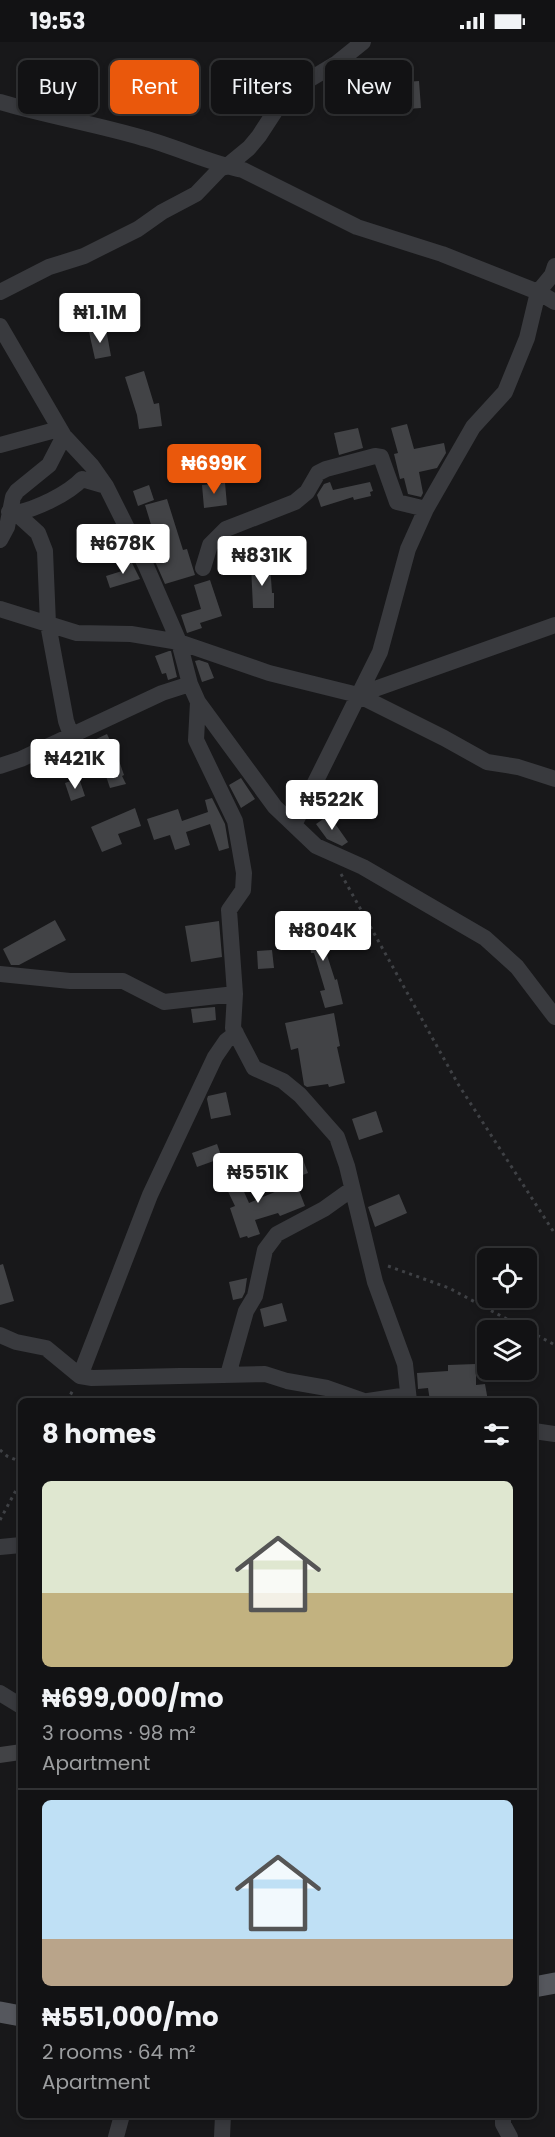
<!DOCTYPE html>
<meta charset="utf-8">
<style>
:root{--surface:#121214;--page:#1f2022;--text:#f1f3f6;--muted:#9c9ea0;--line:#313234;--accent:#ea580c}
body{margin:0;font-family:Poppins,sans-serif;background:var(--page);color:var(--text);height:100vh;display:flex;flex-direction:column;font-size:22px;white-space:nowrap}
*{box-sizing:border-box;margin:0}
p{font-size:20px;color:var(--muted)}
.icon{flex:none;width:33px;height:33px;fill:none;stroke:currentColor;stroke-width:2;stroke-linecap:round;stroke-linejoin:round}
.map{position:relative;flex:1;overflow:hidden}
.drawer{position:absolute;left:18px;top:1356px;width:519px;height:720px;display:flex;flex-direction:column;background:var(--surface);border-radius:9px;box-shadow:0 3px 9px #0003,0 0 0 2px var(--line)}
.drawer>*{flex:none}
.hud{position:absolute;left:18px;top:18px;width:519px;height:54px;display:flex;gap:12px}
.tools{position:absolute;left:477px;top:1206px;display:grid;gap:12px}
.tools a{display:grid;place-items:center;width:60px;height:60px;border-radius:9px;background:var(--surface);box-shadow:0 3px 9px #0003,0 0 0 2px var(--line);font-size:30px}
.price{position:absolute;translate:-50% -51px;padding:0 14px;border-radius:6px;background:#fff;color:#222;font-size:20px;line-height:39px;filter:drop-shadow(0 2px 3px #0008)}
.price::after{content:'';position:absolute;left:50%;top:36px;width:18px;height:14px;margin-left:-9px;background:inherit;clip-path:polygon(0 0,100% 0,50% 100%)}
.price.active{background:var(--accent);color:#fff}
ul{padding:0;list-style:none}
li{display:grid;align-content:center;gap:12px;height:318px;padding:0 24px}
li+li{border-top:2px solid var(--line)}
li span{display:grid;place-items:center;height:186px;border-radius:9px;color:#555}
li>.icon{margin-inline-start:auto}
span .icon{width:108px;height:108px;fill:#fffc;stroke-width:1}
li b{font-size:26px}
h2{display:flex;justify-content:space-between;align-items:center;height:72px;padding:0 24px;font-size:26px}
.tag{padding:0 21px;border-radius:9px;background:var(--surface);box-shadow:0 3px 9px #0003,0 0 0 2px var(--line);font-size:21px;line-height:54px}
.tag.active{background:var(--accent);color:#fff}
.status{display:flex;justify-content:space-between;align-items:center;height:42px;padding:0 30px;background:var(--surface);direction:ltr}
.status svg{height:16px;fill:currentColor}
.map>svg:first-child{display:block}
.building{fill:#424346}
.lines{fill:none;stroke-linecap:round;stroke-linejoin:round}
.path{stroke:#3f4145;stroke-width:3;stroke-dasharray:3 4.5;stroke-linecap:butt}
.minor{stroke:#393a3e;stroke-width:16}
.major{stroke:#55575d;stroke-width:21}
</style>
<div class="status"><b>19:53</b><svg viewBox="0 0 49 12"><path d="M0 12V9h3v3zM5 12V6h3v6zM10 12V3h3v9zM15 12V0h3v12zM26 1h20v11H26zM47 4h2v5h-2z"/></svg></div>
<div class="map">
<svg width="555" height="2095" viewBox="0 0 555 2095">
<rect width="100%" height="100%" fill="#18181a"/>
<path class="building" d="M419,39L421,66L379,69L378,42Z
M106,287L111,314L95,317L89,290Z
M144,329L154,362L159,361L162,384L139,387L137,373L125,335Z
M407,382L414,407L444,401L446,411L437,426L419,430L423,451L421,455L408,452L404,436L400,437L394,412L398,411L391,386Z
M358,386L363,406L339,413L334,391Z
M330,440L333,448L370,440L373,449L370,450L371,454L354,458L353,455L321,465L317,453L324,442Z
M225,441L227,463L204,466L202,443Z
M149,443L154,458L138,464L133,449Z
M167,457L183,508L187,507L195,533L165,542L154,517L161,515L145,463Z
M131,519L140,537L110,546L106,534L122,529L119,522Z
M270,522L272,551H274V566H253L251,523Z
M210,538L222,574L200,581L202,586L187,591L181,573L201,567L194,543Z
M169,609H171L177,635L168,638L166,631L162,632L155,614Z
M199,618L208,621L214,636L202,640L195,619Z
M107,692L117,713L124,733L122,734L126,742L110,746L94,698Z
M84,699L89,711L73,717L69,706Z
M79,736L85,754L71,759L65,741Z
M241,736L255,757L241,766L229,743Z
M212,756L225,782L229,806L219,809L210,782L186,790L190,803L175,808L170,793L154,798L147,777L178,767L182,779L208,770L205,758Z
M135,766L141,784L118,792L122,802L102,810L91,785Z
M329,773L348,800L342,804L327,797L316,782Z
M320,871L322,901L327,900V913L335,938L337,937L343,962L325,966L320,949L325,948L314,911H311L310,891H307L305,873Z
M55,878L66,898L19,923H11L3,907Z
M219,879L222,915L191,920L185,884Z
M272,908L274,926L258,927L257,909Z
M215,965L216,978L193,981L191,967Z
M334,971L340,1004L337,1005L345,1041L329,1045L328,1042L307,1045L304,1043L298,1006L291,1008L285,981Z
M226,1050L231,1073L211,1077L207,1057L208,1054Z
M376,1069L383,1090L359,1098L352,1077Z
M217,1102L222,1116L197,1125L192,1111Z
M302,1115L308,1131L292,1137L286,1122Z
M233,1125L249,1161L296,1141L305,1164L280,1174L278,1171L255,1178L260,1192L248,1196L247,1194L240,1196L230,1166L235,1164L219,1131Z
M399,1152L407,1171L375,1185L368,1165Z
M3,1222L14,1259L0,1263V1223Z
M247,1236L245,1250L242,1256L233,1258L229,1240Z
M282,1261L287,1279L264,1285L260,1267Z
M476,1322V1343L485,1342L488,1359H430L428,1346L418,1347L417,1331L448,1329V1323Z
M21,1702V1718L0,1721V1705Z"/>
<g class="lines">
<path class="path" d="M341,832L458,1042L555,1192
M388,1224L449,1246L555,1303
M67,1359L73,1348
M0,1408L7,1414L21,1420
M0,1478L21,1439"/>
<path class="minor" d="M0,60C47,74 96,82 143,96C177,105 209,121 243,128L357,185L442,212L538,250L555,260
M0,250L49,225L84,214L138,187L162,170L196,152L221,126L226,125L249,106L259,94L287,51L337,21L363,0
M0,284L64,394L92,424L106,444L146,524L179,600L190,642L198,660L275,765L316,804L363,825L485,896L517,925L555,975
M0,403L59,387
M9,470L16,471L38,491L45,509L48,582L66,679L71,693
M16,471C36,467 68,452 82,437L106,444
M0,498L7,485L13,455L17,449L49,423L64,394
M203,526L210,503L226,487L295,460L307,450L318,431L326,427L375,414L381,415L397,460L426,467
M0,567L77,591L131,592L179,600L269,631L358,653L444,696L487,720L518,725L555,737
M358,653L555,583
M198,660L196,698L235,779L244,831L243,848L229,868L235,952L233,986L254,1026L283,1039L300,1053L337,1095L347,1124L375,1240L405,1322L409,1359
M0,724L21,717L162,651L190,642
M294,783L380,610L408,507L426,467L473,385L505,350L527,296L538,250L552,233L555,224
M0,932L70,939H123L164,960L235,952
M0,1293L16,1300L46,1306L80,1334L92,1336L265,1332L287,1339L327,1346L364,1359
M228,1333L246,1269L255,1254L265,1208L277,1192L324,1167L352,1147
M80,1334L150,1153L215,1015L226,999L236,991
M368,1359L408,1353
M534,1389L555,1392
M0,1505L21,1503
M0,1651L21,1664
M503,2073V2082L510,2095
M116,2095L122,2073
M222,2095L223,2073"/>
<path class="major" d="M534,1945L555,1941
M0,1970L21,1974"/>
</g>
</svg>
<div class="tools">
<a><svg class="icon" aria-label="locate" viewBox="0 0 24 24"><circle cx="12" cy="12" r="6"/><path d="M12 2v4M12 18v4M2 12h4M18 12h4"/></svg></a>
<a><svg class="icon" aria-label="layers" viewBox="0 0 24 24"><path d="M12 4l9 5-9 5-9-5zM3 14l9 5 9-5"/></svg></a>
</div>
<b class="price" style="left:100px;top:302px">₦1.1M</b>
<b class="price active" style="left:214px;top:453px">₦699K</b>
<b class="price" style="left:123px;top:533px">₦678K</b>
<b class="price" style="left:262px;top:545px">₦831K</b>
<b class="price" style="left:75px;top:748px">₦421K</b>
<b class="price" style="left:332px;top:789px">₦522K</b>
<b class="price" style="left:323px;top:920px">₦804K</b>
<b class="price" style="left:258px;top:1162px">₦551K</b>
<div class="hud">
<a class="tag">Buy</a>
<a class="tag active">Rent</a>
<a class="tag">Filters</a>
<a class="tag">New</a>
</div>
<section class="drawer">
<h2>8 homes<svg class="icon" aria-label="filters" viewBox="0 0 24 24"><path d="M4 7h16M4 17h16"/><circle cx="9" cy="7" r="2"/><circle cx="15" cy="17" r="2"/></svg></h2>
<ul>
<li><span style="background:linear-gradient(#dfe7d0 60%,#c2b280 0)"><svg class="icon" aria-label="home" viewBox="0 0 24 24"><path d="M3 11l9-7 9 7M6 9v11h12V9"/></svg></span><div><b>₦699,000/mo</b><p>3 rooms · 98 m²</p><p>Apartment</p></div></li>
<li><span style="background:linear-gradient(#bfe0f5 75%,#b9a48a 0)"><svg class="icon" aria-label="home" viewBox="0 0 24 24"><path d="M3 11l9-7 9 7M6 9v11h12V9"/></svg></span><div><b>₦551,000/mo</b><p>2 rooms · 64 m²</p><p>Apartment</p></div></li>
</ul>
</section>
</div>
